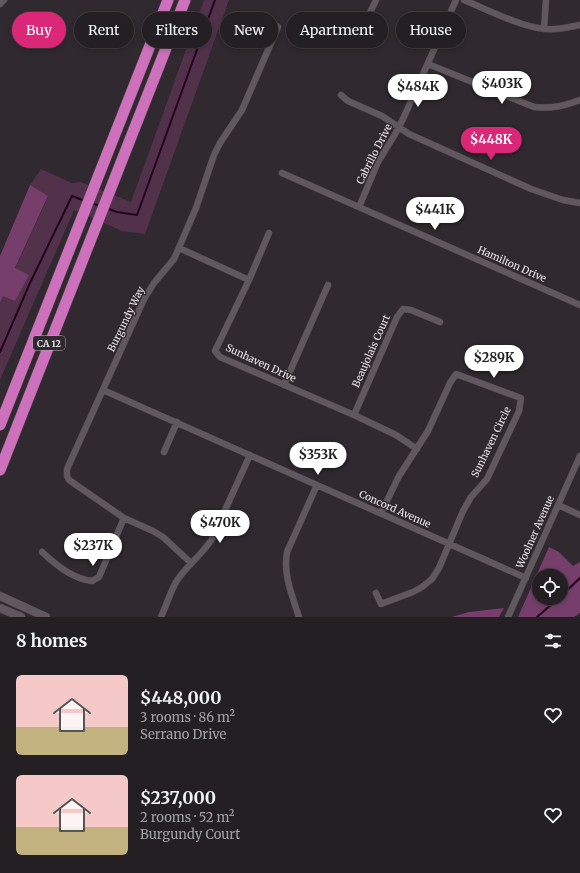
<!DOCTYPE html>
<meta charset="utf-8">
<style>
:root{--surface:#241f23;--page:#2c272b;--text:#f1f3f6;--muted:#a3a2a6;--line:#413d41;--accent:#db2777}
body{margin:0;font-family:Merriweather,serif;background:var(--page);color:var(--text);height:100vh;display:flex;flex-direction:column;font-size:15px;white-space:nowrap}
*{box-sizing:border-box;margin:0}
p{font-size:13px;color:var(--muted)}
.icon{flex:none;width:22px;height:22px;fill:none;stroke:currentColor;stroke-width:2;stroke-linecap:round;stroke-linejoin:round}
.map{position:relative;height:617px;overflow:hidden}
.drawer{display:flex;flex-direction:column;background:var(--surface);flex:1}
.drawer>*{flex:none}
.banner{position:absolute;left:12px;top:12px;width:556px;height:36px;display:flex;gap:8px}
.buttons{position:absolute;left:532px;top:569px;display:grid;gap:8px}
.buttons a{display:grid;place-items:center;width:36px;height:36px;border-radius:50%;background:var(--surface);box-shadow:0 2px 6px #0003,0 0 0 1px var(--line);font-size:20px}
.price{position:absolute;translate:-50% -34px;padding:0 9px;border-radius:14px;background:#fff;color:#222;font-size:13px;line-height:26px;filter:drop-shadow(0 1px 2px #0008)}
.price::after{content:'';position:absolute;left:50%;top:24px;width:12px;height:9px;margin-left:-6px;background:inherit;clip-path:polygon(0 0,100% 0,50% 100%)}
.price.current{background:var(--accent);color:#fff}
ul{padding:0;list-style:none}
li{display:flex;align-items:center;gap:12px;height:100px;padding:0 16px}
li span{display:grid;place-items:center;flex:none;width:112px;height:80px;border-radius:6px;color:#555}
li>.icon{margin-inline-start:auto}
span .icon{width:48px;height:48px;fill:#fffc;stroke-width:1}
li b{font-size:17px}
h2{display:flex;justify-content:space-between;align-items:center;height:48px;padding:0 16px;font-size:17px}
.tag{padding:0 14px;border-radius:18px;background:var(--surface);box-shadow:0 2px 6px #0003,0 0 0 1px var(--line);font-size:14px;line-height:36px}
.tag.current{background:var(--accent);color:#fff}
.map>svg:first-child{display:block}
.green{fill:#52314b}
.forest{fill:#763f6b;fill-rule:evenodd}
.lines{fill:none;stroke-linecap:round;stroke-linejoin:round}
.stream{stroke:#260120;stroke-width:2}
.street-casing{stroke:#4a4549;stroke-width:7}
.secondary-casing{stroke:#4a4549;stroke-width:9}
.highway-casing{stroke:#4a4549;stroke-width:12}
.street{stroke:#60585e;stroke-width:6}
.secondary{stroke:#60585e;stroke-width:8}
.highway{stroke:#ce71bc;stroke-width:11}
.labels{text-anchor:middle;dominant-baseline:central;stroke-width:3;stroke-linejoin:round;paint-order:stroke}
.shield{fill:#30292f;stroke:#b2adb1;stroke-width:1}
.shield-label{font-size:9px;font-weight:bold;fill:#eae6e9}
.street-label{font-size:10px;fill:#eae6e9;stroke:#30292f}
</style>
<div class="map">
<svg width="580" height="617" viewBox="0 0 580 617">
<rect width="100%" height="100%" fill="#30292f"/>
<path class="green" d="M204,0H229L145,234L122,231L74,210L0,380V303L3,296L29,275L15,269L48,197L30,185L41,169L72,183L81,182L131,202Z"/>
<path class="forest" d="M30,185L48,196L15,268L29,275L15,301L3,296L0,303V256Z
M549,547L559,552L573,566L580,562V613L574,617H518ZM539,576H561V598H539Z
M504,608L499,617H452L469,612Z"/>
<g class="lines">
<path class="stream" d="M91,203L100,206
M106,208L117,212L137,215L215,0
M0,352L30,283L72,196L85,201
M561,596L580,578
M537,617L559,598"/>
<g class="street-casing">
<path id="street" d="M464,0C486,9 523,28 546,29C558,30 569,27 580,25
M0,4L4,0
M368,17L376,0
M544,29L546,0
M428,64L534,107C552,109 563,106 580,100
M341,95L348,101L382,116L409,134L531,189L563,200L580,203
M282,173L580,305
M359,207L378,162L394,136L403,119L456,0
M179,248L249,280L215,351L220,357L354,415L396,435L417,449
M249,280L269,233
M284,385L328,285
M103,390L526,578
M354,415L397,317L403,309L411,310L440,322
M164,452L177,422
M558,505L580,515
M42,552C56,565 73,579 92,581L99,577L124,518
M191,563L163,537L153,531L124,518L69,480L67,476V469L144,299L154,283L174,259L196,208L214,155L220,143L242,110L278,27L264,20
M376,593L381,604L413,592L422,587L432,579L439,568L463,511L471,497L487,479L519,411L521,398L456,374L450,383L428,431L399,476L381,513
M161,617C166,606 170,593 176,582C186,566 202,555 212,539L250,455
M299,617C292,595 283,575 287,552L317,485
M508,617L580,456"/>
</g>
<g class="secondary-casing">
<path id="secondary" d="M0,596L46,617
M0,608L21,617"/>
</g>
<g class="highway-casing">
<path id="highway" d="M0,425L168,0
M0,470L185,0"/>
</g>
<use href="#street" class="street"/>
<use href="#secondary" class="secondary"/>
<use href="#highway" class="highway"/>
</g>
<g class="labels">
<rect class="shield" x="33" y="336" width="32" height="14" rx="3"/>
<g class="shield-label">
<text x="49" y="343">CA 12</text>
</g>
<g class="street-label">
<text transform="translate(374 154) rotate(-63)">Cabrillo Drive</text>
<text transform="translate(512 264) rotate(24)">Hamilton Drive</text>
<text transform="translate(126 319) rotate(-64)">Burgundy Way</text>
<text transform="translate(371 351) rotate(-66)">Beaujolais Court</text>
<text transform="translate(261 363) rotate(25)">Sunhaven Drive</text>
<text transform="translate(491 442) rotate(-64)">Sunhaven Circle</text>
<text transform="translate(395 509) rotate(24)">Concord Avenue</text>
<text transform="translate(535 532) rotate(-66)">Woolner Avenue</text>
</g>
</g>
</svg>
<div class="buttons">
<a><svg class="icon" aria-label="locate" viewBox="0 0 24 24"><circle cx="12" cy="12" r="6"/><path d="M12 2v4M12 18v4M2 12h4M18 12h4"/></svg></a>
</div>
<b class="price" style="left:502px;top:105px">$403K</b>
<b class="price" style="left:418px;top:108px">$484K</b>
<b class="price current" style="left:491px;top:161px">$448K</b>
<b class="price" style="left:435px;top:231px">$441K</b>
<b class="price" style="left:494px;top:379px">$289K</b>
<b class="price" style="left:318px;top:476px">$353K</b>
<b class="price" style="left:220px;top:544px">$470K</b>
<b class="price" style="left:93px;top:567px">$237K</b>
<div class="banner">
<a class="tag current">Buy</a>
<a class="tag">Rent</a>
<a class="tag">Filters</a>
<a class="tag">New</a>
<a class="tag">Apartment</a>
<a class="tag">House</a>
</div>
</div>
<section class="drawer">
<h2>8 homes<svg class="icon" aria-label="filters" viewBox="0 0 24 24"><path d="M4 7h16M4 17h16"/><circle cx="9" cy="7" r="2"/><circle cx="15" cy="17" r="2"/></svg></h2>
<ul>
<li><span style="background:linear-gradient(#f6c9c9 65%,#c2b280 0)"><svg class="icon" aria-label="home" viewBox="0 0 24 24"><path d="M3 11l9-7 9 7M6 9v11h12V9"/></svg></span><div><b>$448,000</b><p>3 rooms · 86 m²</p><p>Serrano Drive</p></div><svg class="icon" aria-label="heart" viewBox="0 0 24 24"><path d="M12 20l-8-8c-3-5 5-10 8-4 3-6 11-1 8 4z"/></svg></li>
<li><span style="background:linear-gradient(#f6c9c9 65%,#c2b280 0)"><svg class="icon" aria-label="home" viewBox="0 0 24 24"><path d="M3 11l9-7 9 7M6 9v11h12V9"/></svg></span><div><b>$237,000</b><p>2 rooms · 52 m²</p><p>Burgundy Court</p></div><svg class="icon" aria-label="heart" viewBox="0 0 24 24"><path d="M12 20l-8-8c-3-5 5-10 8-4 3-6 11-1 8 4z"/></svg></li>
</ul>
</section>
